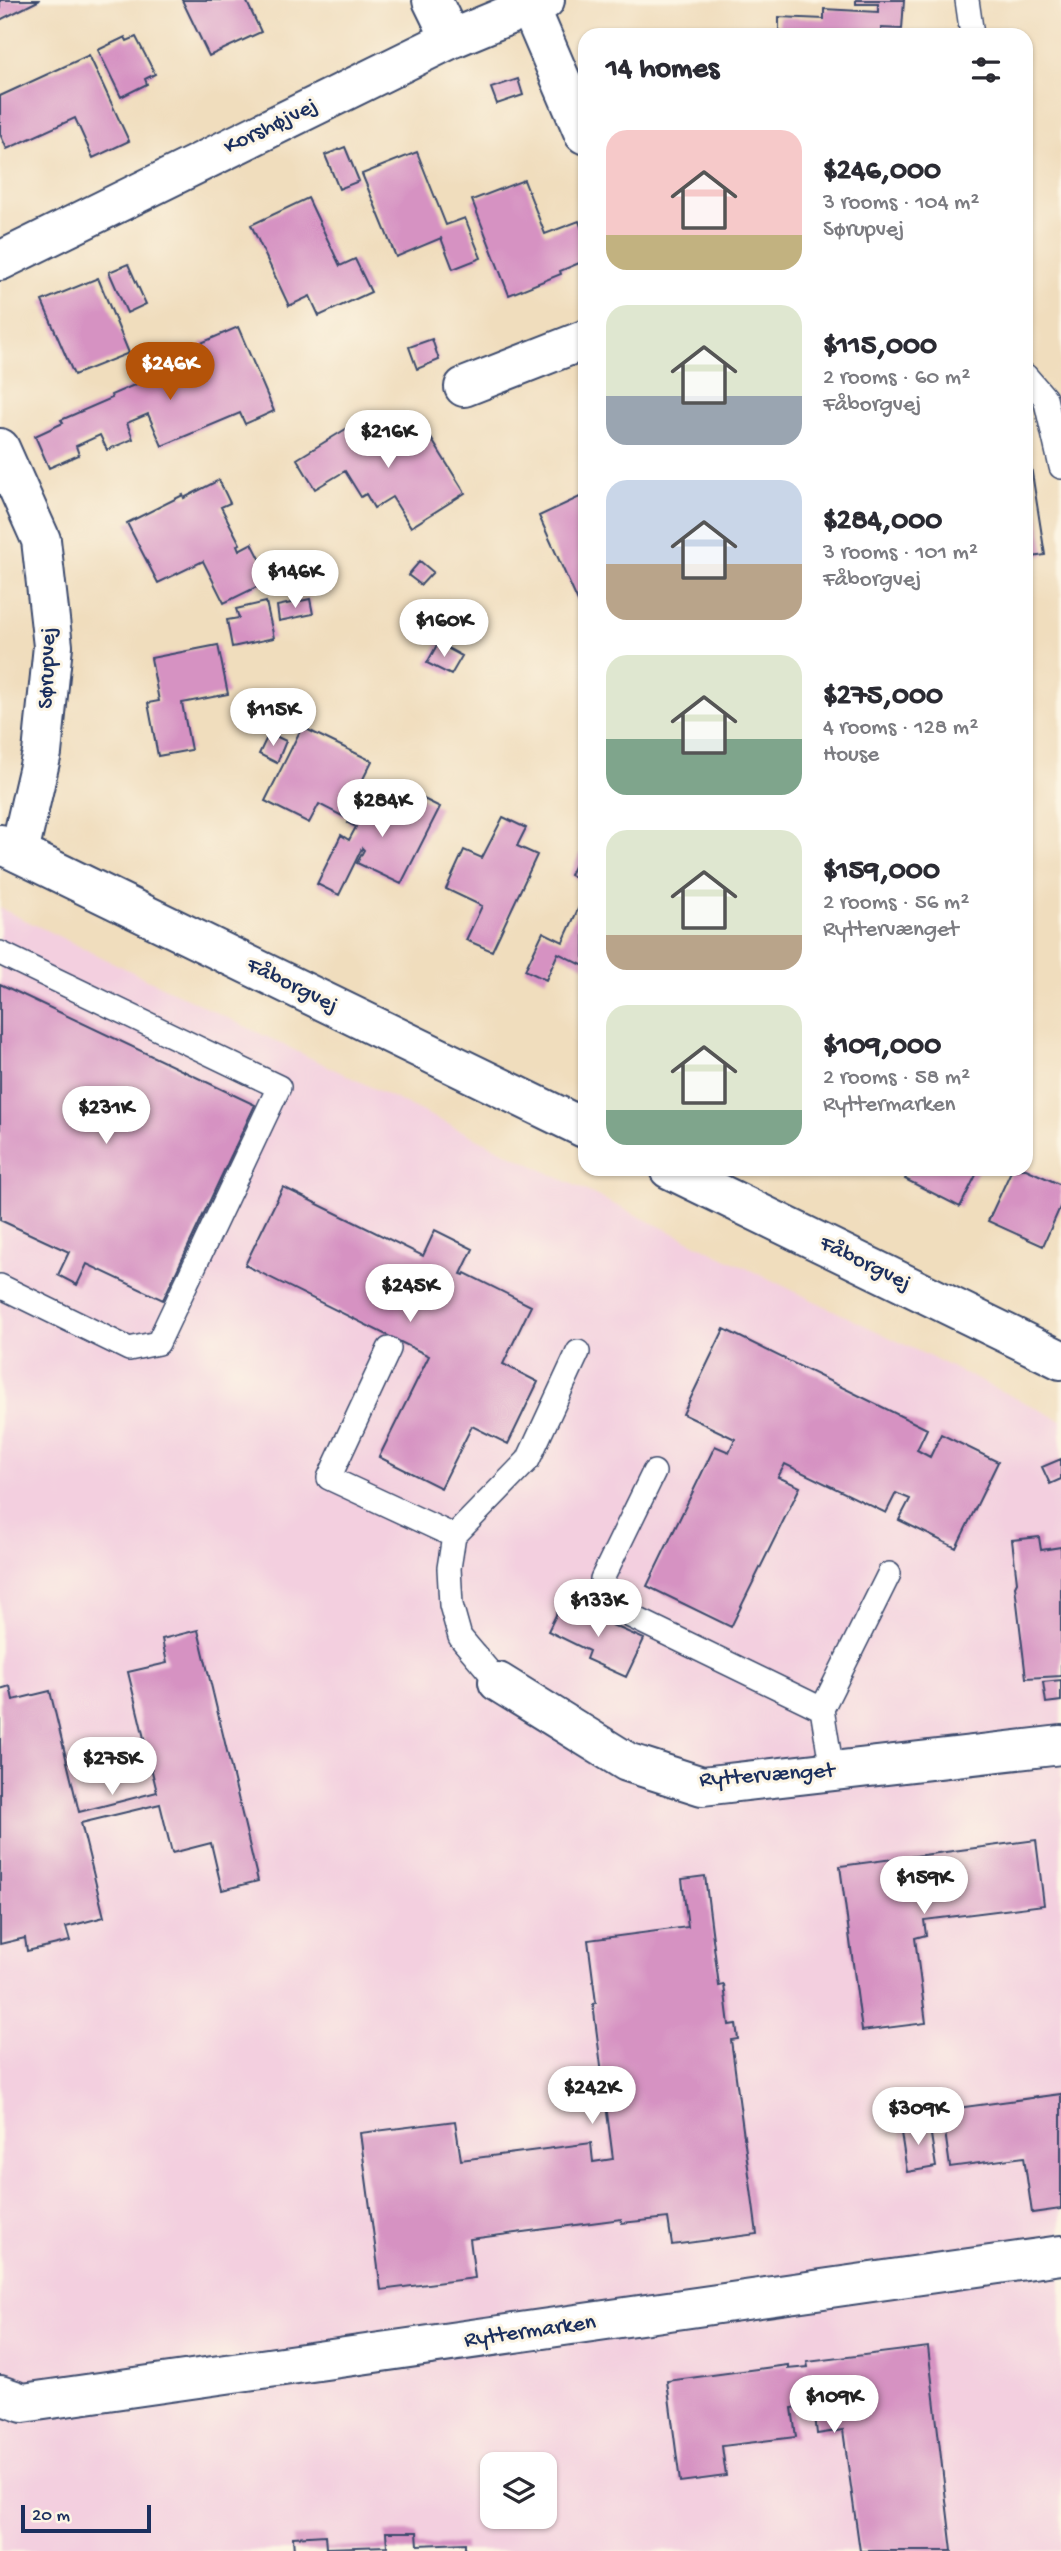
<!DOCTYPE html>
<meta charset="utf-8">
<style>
:root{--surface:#fff;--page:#f2f2f3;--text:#2b2b33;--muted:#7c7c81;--accent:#b45309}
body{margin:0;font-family:"Gochi Hand",sans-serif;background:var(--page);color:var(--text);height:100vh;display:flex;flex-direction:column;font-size:26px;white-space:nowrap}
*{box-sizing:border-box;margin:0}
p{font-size:23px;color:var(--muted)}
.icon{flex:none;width:38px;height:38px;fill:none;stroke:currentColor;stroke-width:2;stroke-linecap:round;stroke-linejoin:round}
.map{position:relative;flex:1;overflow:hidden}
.sheet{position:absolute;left:578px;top:28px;width:455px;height:1148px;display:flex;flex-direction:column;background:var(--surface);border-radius:21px;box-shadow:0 2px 5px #0004}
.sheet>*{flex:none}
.buttons{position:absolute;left:480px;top:2452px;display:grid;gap:14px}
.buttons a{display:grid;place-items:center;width:77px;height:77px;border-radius:14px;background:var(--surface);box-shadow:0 2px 5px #0004;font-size:35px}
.scale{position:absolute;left:21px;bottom:18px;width:130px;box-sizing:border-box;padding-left:7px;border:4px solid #1b2f5e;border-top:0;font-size:19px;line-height:24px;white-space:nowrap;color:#1b2f5e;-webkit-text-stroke:5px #fcf5e5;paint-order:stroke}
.price{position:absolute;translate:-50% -60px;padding:0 16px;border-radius:24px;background:#fff;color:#222;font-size:23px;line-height:46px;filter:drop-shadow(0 2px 4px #0008)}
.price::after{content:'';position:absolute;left:50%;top:42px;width:21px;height:16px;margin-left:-10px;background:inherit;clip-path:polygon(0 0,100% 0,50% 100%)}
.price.active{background:var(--accent);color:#fff}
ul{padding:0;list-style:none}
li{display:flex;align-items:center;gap:21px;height:175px;padding:0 28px}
li span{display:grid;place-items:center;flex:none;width:196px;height:140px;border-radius:21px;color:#555}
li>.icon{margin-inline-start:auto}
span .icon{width:84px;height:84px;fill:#fffc;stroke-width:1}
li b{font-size:30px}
h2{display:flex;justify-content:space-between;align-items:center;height:84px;padding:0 28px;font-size:30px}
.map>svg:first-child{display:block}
.built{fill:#f3cfdf;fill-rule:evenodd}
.building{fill:#d692c2}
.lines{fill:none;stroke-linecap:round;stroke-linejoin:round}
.service-casing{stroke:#3b496c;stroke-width:26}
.minor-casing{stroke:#3b496c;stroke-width:42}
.tertiary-casing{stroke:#3b496c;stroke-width:42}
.service{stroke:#fff;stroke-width:23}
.minor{stroke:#fff;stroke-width:38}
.tertiary{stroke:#fff;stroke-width:38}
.labels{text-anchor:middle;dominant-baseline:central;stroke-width:6;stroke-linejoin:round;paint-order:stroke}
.street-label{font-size:23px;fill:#1b2f5e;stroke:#fcf5e5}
</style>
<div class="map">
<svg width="1061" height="2551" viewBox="0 0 1061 2551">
<rect width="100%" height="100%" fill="#fcf5e5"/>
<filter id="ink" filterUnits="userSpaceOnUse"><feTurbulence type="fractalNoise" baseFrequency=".0143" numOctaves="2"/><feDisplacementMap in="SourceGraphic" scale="14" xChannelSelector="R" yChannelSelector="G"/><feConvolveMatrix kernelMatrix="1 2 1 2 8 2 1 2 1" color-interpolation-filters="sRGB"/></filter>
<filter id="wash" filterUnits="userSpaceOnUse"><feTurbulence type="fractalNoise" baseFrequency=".00686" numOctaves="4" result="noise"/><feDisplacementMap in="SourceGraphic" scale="28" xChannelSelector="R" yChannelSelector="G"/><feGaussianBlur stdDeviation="1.57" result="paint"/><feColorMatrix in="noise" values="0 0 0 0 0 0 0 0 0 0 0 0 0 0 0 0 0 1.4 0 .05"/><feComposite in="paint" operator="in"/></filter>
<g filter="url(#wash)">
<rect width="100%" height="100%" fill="#f0ddbd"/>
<path class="built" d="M0,908L1061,1420V2551H0ZM492,2464H544V2516H492Z"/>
<g id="blocks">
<path class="building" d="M0,0H40L0,20Z
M182,0H246L261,32L209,56Z
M856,0H904L902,29L881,28V35H779V17L824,19V9L878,12V4H856Z
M125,37L127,41L136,37L155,74L145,79L147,84L121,97L98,50Z
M89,55L129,141L93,158L75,118L7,149L0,134V96Z
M518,79L523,95L497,104L491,88Z
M345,147L359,181L339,189L325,155Z
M417,152L446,225L465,218L481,258L453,269L441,238L396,257L362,174Z
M524,180L545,234L579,221L584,235V261L560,271L561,274L509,295L472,200Z
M308,198L340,266L355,259L371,292L319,316L310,296L289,306L251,225Z
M128,264L146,304L127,313L109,272Z
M98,278L129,353L74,375L42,301Z
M238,327L274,411L245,424L240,413L162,446L148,414L127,423L133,439L107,450L100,435L76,446L79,455L49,468L35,436L63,423L61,420L112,398L111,395L206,354L201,343Z
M432,339L439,360L417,369L409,347Z
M419,419L465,493L411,527L392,497L374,508L366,494L361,497L345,471L315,489L297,459L354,424L370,449Z
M1027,441L1045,555L1026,558V442Z
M219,480L230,503L221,507L240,544L237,545L239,550L252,543L271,580L224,603L203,561L158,583L127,523L183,495L184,498Z
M584,495V602L579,604L539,516Z
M420,561L433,572L421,585L408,575Z
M310,599L313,614L279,621L277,606Z
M266,602L274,638L232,647L227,620L239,618L236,609Z
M438,643L462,656L451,675L427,663Z
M218,645L228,694L182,703L191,750L158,756L148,703L159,701L151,658Z
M302,727L372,761L344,817L319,804L309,823L265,801Z
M269,733L286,741L277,763L259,754Z
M395,785L440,807L401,884L357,863L364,850L362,848L339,895L317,884L341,835L349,840L356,827L348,823L355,808L363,812L368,801L383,809Z
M503,817L526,828L517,846L537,855L492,951L466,940L482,906L446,889L464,850L482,858Z
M580,853L584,855V882L570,875Z
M584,896V966L558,953L546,980L525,970L543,932L563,942Z
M0,984L255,1105L163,1300L87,1264L77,1285L58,1275L69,1252L0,1220Z
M910,1169H979L960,1207L905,1179Z
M1012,1169H1026L1061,1185V1205L1043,1246L988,1221Z
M283,1187L423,1256L435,1230L473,1249L461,1274L464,1275L465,1273L531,1306L503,1364L538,1382L508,1444L472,1426L441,1488L379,1457L429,1356L245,1265Z
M724,1329L927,1429L917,1450L930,1457L941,1434L998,1462L956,1548L899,1520L910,1499L896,1493L886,1513L785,1464L778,1477L800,1487L731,1627L647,1586L715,1446L729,1452L735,1439L683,1414Z
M1061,1459V1479L1050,1484L1042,1467Z
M1039,1537L1041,1550L1061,1547V1676L1026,1678L1015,1586L1017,1582L1012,1540Z
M562,1603L644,1639L626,1677L586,1659L589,1651L548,1631Z
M198,1630L258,1881L222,1890L211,1843L172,1853L160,1804L81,1823L104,1917L66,1927L70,1941L27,1951L25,1938L0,1944V1689L10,1686L13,1700L50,1691L79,1812L157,1792L128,1672L167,1663L162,1639Z
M1061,1680V1701L1046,1703L1043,1682Z
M1036,1840L1044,1905L924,1920L926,1935L915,1938L926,2023L862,2031L840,1866Z
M705,1876L719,1986L724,1985L729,2025L736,2024L738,2039L731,2040L757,2234L672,2245L668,2218L622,2223L621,2219L470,2239L475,2278L381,2290L360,2133L455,2121L461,2160L591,2143L593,2162L613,2159L593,2004L596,2003L588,1940L688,1927L682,1879Z
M1061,2094V2209L1032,2213L1024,2157L950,2167L942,2110Z
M929,2122L936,2167L907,2172L900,2126Z
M928,2347L952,2551H860L843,2430L817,2434L814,2405L792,2408L796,2437L722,2446L726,2476L680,2482L667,2381L788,2365V2369L808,2367L807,2362Z
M386,2532H417L418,2545L465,2543V2551H294L293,2537L325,2535L326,2548L387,2546Z"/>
</g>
</g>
<g filter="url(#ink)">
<use href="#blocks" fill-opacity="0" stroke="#3b496c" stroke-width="2"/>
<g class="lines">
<g class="service-casing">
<path id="service" d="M967,0L972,35
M1026,376L1045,398L1061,467
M0,953L279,1087L158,1343L129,1349L0,1286
M389,1349L329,1478L454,1536
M654,1472L602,1579L614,1608L822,1709
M498,1682L460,1637L451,1605L449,1568L454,1536L528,1460L578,1352
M832,1771L822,1709L889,1574"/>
</g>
<g class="minor-casing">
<path id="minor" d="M432,0L451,39
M529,5L584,134
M0,261L451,39L545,0
M464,387L584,340
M0,448L41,540L53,646L42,753L19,853
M498,1682L627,1762L702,1786L1061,1745
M0,2395L23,2403L1061,2255"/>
</g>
<g class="tertiary-casing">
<path id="tertiary" d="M0,844L584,1128
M669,1169L1061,1360"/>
</g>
<use href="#service" class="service"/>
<use href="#minor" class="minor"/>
<use href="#tertiary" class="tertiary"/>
</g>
</g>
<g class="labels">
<g class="street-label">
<text transform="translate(271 127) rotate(-26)">Korshøjvej</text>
<text transform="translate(48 668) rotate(-88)">Sørupvej</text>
<text transform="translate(292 986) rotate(26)">Fåborgvej</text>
<text transform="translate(865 1264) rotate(26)">Fåborgvej</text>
<text transform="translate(767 1776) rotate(-4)">Ryttervænget</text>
<text transform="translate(530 2332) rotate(-8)">Ryttermarken</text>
</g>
</g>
</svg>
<div class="buttons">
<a><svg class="icon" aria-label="layers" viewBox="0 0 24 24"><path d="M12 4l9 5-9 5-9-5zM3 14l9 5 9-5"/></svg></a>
</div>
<div class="scale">20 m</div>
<b class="price active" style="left:170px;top:402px">$246K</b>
<b class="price" style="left:388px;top:470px">$216K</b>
<b class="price" style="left:295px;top:610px">$146K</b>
<b class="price" style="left:444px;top:659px">$160K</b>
<b class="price" style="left:273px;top:748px">$115K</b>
<b class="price" style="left:382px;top:839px">$284K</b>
<b class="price" style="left:106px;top:1146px">$231K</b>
<b class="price" style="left:410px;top:1324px">$245K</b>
<b class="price" style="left:598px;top:1639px">$133K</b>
<b class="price" style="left:112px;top:1797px">$275K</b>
<b class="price" style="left:924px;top:1916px">$159K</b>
<b class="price" style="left:592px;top:2126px">$242K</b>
<b class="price" style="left:918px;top:2147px">$309K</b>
<b class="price" style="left:834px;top:2435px">$109K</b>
<section class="sheet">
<h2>14 homes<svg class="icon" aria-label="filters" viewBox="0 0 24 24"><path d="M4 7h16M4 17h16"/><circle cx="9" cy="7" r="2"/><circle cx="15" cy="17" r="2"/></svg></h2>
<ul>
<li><span style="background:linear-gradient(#f6c9c9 75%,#c2b280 0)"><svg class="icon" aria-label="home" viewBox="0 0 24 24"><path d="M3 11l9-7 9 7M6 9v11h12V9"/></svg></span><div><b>$246,000</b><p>3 rooms · 104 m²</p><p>Sørupvej</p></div></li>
<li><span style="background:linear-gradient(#dfe7d0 65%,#9aa5b1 0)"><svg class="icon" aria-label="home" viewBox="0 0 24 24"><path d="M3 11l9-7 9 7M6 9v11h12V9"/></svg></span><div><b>$115,000</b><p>2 rooms · 60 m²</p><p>Fåborgvej</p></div></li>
<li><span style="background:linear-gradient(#c9d6e8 60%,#b9a48a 0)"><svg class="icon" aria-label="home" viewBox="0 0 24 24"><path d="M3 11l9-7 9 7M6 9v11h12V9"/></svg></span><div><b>$284,000</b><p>3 rooms · 101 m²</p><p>Fåborgvej</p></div></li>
<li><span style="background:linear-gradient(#dfe7d0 60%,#7fa58c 0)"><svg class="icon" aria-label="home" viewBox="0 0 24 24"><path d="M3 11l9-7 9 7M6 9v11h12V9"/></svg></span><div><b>$275,000</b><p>4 rooms · 128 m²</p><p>House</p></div></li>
<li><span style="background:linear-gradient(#dfe7d0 75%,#b9a48a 0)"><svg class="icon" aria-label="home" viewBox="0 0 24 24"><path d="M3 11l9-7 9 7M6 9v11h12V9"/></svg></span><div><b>$159,000</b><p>2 rooms · 56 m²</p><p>Ryttervænget</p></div></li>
<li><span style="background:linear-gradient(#dfe7d0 75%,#7fa58c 0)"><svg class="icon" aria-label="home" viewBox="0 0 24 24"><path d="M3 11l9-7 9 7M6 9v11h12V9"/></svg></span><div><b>$109,000</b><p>2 rooms · 58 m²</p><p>Ryttermarken</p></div></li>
</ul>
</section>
</div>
